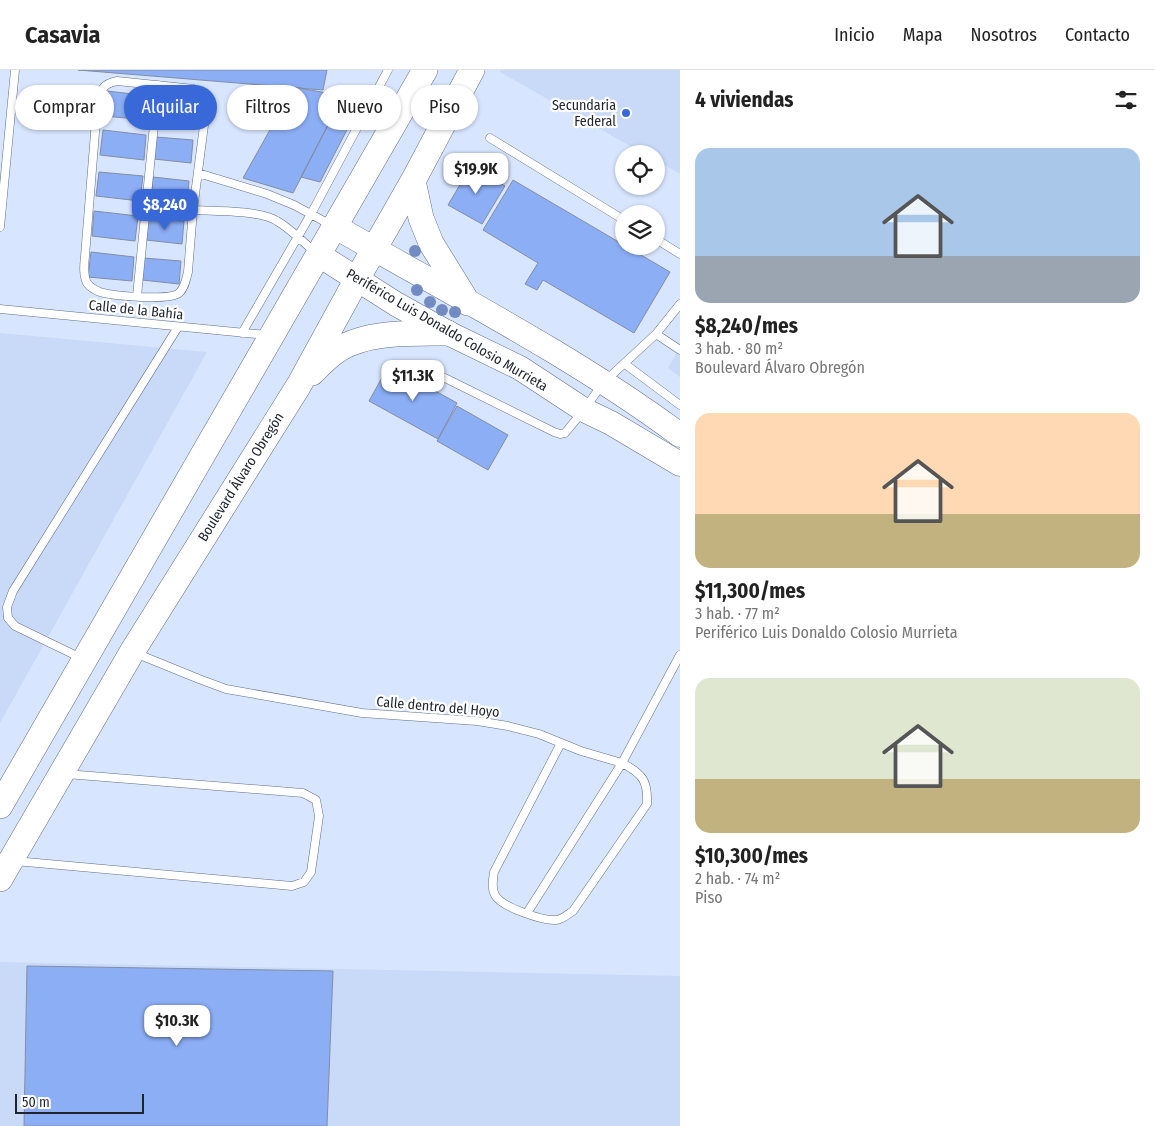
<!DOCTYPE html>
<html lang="es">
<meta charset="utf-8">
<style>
:root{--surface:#fff;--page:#f2f2f2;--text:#222;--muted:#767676;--line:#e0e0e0;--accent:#3969d9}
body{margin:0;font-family:"Fira Sans Condensed",sans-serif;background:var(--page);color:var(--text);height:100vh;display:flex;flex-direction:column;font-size:19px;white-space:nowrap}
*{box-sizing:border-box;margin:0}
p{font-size:16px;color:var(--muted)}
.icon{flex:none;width:28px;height:28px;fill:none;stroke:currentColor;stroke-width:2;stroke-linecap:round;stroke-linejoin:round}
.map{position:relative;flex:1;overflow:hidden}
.panel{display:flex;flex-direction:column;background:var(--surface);width:475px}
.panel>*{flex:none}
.guide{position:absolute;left:15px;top:15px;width:475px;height:45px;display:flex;gap:10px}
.fabs{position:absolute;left:615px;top:75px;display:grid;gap:10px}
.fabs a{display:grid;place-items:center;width:50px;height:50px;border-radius:50%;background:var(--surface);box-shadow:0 1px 4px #0004;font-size:25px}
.scale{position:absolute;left:15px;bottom:12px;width:129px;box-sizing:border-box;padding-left:5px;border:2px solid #1f242d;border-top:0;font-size:14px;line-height:18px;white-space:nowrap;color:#1f242d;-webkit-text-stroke:4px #fff;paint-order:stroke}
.price{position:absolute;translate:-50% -42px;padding:0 11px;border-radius:10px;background:#fff;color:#222;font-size:16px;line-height:32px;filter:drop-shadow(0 1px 2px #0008)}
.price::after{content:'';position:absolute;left:50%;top:30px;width:15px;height:11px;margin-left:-8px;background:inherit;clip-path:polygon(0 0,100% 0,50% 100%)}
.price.current{background:var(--accent);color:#fff}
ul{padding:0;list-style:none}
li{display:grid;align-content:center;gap:10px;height:265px;padding:0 15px}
li span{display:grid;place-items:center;height:155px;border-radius:15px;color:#555}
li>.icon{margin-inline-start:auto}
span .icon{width:90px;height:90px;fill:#fffc;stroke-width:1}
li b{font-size:21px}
h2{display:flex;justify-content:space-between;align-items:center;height:60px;padding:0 15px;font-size:21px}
.pill{padding:0 18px;border-radius:22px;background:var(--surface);box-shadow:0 1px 4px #0004;font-size:18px;line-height:45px}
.pill.current{background:var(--accent);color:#fff}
header{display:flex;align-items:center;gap:30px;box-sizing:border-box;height:70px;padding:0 25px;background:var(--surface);border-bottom:1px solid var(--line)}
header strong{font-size:24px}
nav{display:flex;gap:28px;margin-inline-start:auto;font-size:18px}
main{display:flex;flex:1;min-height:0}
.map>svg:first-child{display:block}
.built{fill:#c9d9f8}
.building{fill:#8caef5;stroke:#828da4}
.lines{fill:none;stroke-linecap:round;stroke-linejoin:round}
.service-casing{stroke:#636e84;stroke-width:9}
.primary-casing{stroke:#636e84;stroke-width:25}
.trunk-casing{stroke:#636e84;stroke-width:26}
.service{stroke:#fff;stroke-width:8}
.primary{stroke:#fff;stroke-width:24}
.trunk{stroke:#fff;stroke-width:25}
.tree{fill:#728bc2}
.poi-dot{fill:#3969d9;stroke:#fff;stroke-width:2}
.labels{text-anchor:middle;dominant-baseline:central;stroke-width:4.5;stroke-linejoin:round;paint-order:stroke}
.poi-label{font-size:14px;fill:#1f242d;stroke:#fff;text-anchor:end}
.street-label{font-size:14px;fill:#1f242d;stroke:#fff}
</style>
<header>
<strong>Casavia</strong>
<nav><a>Inicio</a><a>Mapa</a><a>Nosotros</a><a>Contacto</a></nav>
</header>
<main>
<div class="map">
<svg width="680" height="1056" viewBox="0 0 680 1056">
<rect width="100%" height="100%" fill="#d8e5fe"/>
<path class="built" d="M501,0H680V104L656,90V84H644L500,2Z
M0,263L207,282L0,653Z
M680,278V307L668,298Z
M0,892L680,906V1056H0Z"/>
<path class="building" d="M78,0H327L323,20Z
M294,17L343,26L293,123L243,108Z
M107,21L150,26L147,50L104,46Z
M365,25L320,112L301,107L343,26Z
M163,26L200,29L197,52L161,48Z
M103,60L146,65L144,90L100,85Z
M156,67L193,70L191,93L154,89Z
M471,96L505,116L482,154L448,135Z
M99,102L143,106L140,131L96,126Z
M153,107L189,111L187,133L151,130Z
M513,110L670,202L634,263L543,210L537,220L525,214L538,193L483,160Z
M94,141L138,146L135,171L92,166Z
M148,148L184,151L182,174L146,170Z
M91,182L134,187L132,211L88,207Z
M144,188L181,191L179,214L142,210Z
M389,295L457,333L438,369L369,331Z
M457,336L508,365L488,400L437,371Z
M27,896L333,901L327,1056H24Z"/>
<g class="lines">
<g class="service-casing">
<path id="service" d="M117,11L194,19L202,23L205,29L206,40L193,140L188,202C186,209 185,218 179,223C169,231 113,226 100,222C95,220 90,217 87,213C83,205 84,195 85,186L97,38C100,23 100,14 117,11Z
M490,68L624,150
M198,103L267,124L294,135L331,155
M193,140C215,141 259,140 277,151C291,159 304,173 316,183
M0,157L15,0
M656,169L680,184
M137,226L158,15
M0,239L266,265
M242,263L311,144L388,0
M656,264L680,280
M625,294L680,335
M445,308L554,362L560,364L565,363L584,340L603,313L656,264L680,234
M135,583L199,609L226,619L362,643L477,651L508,656L539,664L581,681L622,693L680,585
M81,588L15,556L8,548L7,537L13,521L178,257
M15,791L292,816L304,812L311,802L319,746L316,730L303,723L66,704
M527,843L622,693C643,704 648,711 647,734L573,841C568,844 562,850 556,850C543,851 501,837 495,825C491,818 493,810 494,802L561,673"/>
</g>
<g class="primary-casing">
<path id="primary" d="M334,156C450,223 572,285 680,365
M319,185L396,234L448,263L520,298L584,340L611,353L680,394"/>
</g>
<g class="trunk-casing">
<path id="trunk" d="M413,111L421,148L431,173L468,233
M312,303C320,295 328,286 338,280C367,261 415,263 448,263
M0,736L425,0
M0,809L132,582L299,315L357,209L413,111L472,0"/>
</g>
<use href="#service" class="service"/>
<use href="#primary" class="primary"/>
<use href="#trunk" class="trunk"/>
</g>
<g class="tree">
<circle cx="415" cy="181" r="6"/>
<circle cx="417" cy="220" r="6"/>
<circle cx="430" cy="232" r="6"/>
<circle cx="442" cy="240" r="6"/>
<circle cx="455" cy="242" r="6"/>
</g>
<circle class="poi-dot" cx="626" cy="43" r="5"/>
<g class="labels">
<g class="poi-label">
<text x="616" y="35">Secundaria<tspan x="616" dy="16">Federal</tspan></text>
</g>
<g class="street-label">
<text transform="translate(136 240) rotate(6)">Calle de la Bahía</text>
<text transform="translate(447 260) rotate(30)">Periférico Luis Donaldo Colosio Murrieta</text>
<text transform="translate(241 407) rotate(-58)">Boulevard Álvaro Obregón</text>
<text transform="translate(438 637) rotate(5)">Calle dentro del Hoyo</text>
</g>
</g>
</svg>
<div class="fabs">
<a><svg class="icon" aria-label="locate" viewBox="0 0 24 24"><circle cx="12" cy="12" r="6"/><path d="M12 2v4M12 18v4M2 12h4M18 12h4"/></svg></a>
<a><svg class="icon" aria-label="layers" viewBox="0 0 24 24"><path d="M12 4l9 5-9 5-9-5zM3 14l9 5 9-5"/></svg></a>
</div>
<div class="scale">50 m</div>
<b class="price" style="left:476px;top:125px">$19.9K</b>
<b class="price current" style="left:165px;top:161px">$8,240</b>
<b class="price" style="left:413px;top:332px">$11.3K</b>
<b class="price" style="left:177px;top:977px">$10.3K</b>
<div class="guide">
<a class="pill">Comprar</a>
<a class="pill current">Alquilar</a>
<a class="pill">Filtros</a>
<a class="pill">Nuevo</a>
<a class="pill">Piso</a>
</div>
</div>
<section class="panel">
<h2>4 viviendas<svg class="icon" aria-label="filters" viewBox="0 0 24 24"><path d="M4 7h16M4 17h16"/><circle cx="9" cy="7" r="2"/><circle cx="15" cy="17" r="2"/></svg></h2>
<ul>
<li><span style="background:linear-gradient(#a9c7e8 70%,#9aa5b1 0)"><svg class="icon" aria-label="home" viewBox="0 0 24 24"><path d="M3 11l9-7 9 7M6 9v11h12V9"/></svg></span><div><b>$8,240/mes</b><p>3 hab. · 80 m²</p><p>Boulevard Álvaro Obregón</p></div></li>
<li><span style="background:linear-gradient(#ffd9b3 65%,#c2b280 0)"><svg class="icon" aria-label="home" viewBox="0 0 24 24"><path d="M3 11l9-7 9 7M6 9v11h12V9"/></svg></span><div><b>$11,300/mes</b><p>3 hab. · 77 m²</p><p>Periférico Luis Donaldo Colosio Murrieta</p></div></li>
<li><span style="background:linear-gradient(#dfe7d0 65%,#c2b280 0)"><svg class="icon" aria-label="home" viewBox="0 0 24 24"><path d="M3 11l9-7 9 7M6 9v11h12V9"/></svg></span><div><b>$10,300/mes</b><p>2 hab. · 74 m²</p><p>Piso</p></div></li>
</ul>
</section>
</main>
